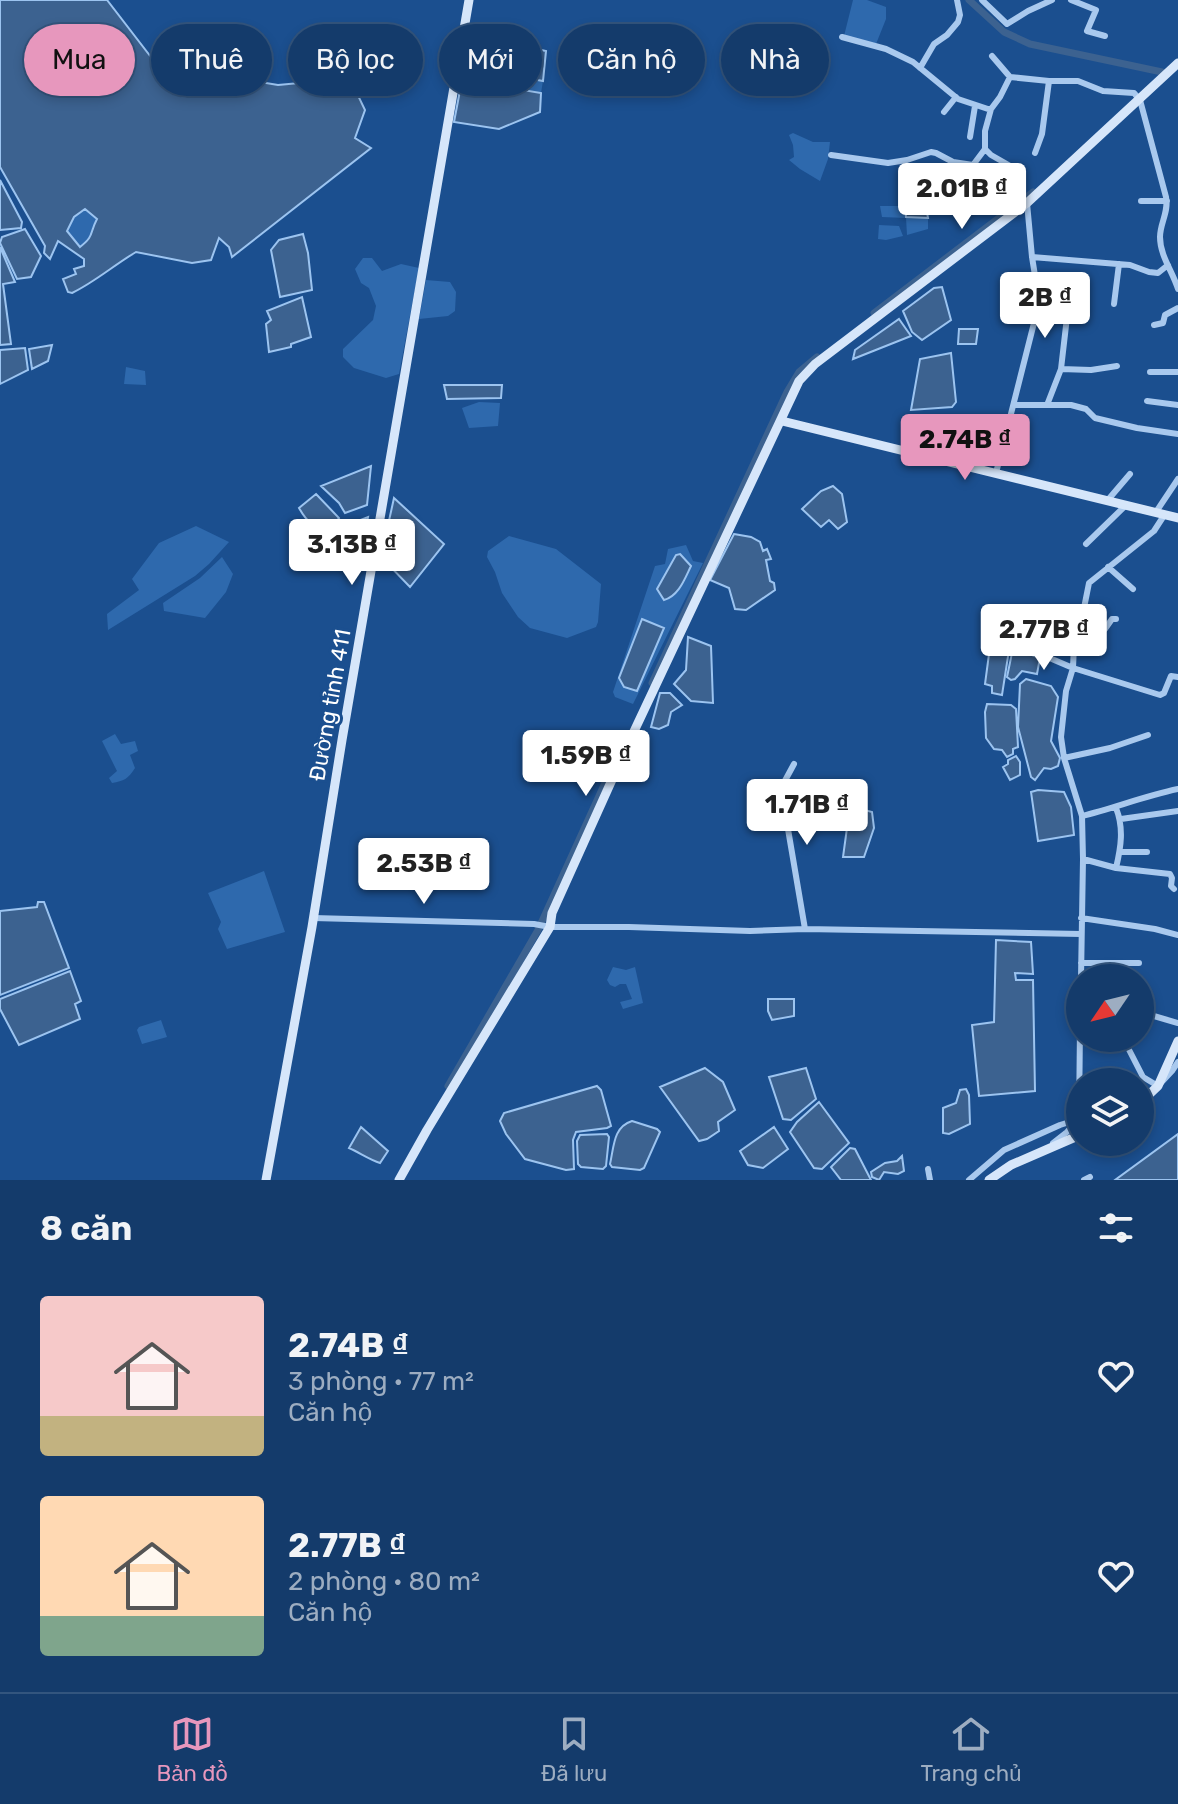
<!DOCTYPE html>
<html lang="vi">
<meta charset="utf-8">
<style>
:root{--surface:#143b6b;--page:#214673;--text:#f1f3f6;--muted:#9dadc1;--line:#33557e;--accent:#e797bd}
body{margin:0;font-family:Rubik,sans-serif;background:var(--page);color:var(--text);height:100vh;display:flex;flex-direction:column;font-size:30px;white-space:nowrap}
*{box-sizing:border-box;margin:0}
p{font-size:26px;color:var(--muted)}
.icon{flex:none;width:44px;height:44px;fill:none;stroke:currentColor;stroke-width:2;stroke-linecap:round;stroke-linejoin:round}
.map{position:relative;height:1180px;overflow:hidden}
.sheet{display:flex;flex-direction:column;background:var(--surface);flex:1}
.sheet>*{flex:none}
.banner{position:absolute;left:24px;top:24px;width:1130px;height:72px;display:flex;gap:16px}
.needle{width:52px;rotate:235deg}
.controls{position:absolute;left:1066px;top:964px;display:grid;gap:16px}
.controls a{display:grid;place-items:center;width:88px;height:88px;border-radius:50%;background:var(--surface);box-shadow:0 4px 12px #0003,0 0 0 2px var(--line);font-size:40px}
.price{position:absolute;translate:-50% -68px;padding:0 18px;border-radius:8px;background:#fff;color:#222;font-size:26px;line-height:52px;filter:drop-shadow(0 2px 4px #0008)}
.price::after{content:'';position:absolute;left:50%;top:48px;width:24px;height:18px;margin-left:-12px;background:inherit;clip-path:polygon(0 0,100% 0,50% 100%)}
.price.current{background:var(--accent);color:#111}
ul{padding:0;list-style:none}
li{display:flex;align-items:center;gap:24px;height:200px;padding:0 40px}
li span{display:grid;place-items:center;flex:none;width:224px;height:160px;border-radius:8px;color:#555}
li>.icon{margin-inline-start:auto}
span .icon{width:96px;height:96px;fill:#fffc;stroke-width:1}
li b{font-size:34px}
h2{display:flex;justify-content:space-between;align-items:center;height:96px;padding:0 40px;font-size:34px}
.pill{padding:0 28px;border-radius:36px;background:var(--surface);box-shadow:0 4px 12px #0003,0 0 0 2px var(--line);font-size:28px;line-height:72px}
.pill.current{background:var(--accent);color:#111}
.tabs{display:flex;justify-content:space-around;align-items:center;height:112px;border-top:2px solid var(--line);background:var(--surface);font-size:22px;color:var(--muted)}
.tabs a{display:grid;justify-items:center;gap:4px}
.tabs .current{color:var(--accent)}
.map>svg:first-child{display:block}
.green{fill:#2e69ad}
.water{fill:#3c6290;stroke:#9cc4f0;stroke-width:2;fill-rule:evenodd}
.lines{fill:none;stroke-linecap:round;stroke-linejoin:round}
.canal{stroke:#3c6290;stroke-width:7}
.street{stroke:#a9c9ee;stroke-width:6}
.secondary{stroke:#d6e6fa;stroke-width:9}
.labels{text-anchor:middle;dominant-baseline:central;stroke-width:6;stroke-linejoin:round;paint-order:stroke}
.street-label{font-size:22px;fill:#fff;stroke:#1b4f8f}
</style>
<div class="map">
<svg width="1178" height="1180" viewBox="0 0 1178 1180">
<rect width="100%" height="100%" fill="#1b4f8f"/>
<path class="green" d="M853,0H867L886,7V19L876,44L844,36Z
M463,66L543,81L541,93L462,80Z
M793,133L813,142H830L828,159L820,181L800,169L789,160L794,157L793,145L789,135Z
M880,206H905L906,217L928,218V229L907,235L906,218L882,217Z
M85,209L97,219L93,226L91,238L80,247L67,231L74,217Z
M879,225L899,226L903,236L886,240L878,239Z
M363,258H372L382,271L401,264L419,268L399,374L386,378L354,368L343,357V349L373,320L376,306L369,288L361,283L355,269Z
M426,280L450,282L456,292L455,311L448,316L419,319Z
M126,367L145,371L146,385L124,384Z
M479,402L500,403L498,426L469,428L462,408Z
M196,526L229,542L209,564L195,576L108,630L107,614L139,590L132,579L159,543Z
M509,536L556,549L601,584L598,622L596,627L567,638L530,628L518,617L502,593L495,572L487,557L488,551Z
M686,545L693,561L703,563L633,704L615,697L613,692L655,566L665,564L668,549Z
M222,557L233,574L226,592L205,618L164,611L163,603L200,578Z
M115,734L121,744L135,741L138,751L130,755L135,768C128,779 124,781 112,783L109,778L117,771L102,741Z
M264,871L285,932L227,949L218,929L221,922L208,893Z
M613,967L626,970L635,967L643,1003L623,1009L620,1002L632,999L626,984H620L615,987L610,985L607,980Z
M161,1020L167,1037L142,1044L137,1030L139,1027Z"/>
<path class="water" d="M0,0H107L181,96L206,97L217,95L230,77L278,85L332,80L353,85L365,110L355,138L371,148L232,257L229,247L219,238L211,260L192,263L136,252C114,265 95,282 72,293L68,292L63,279L76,274L74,269L84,266V259L58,241L50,259L44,253L45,246L0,167ZM85,209L97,219C89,234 95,235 80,247L67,231L74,217Z
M469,34L546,51L543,81L463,66Z
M462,80L541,93L540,112L499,129L454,122Z
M0,180L22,222L21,228L0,230Z
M905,206H926L928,218L906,217Z
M25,229L41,256L31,277L17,279L0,243L2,237Z
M303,234L308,253L312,290L280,297L271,250L279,240Z
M0,247L15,282L3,284L11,344L0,345Z
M942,287L951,320L922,340L912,332L903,311L934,288Z
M302,297L311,337L291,344V347L269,352L266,324L271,320L267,311Z
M899,319L911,336L853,359L855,350Z
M959,329H978L976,344H958Z
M52,345L48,361L32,369L29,349Z
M25,348L28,370L0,384V350Z
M951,353L956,402L952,407L911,410L920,359Z
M444,385H502L501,398L447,399Z
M371,466L367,505L345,513L339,503L321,486Z
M833,486L842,494L847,522L838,529L829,520L821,527L802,509L821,491Z
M316,494L339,518L329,532C314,528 307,522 299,508Z
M394,498L444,544L410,587L381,557Z
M368,517L359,566L340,562L345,526Z
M734,534L751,537L760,542L763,551L767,549L771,559L766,560L770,581L774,583L775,590L746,610L735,609L729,588L710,580Z
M680,554L691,566C685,578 679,596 664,600L657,589L676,555Z
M642,619L664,628L637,691L624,687L619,678Z
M688,637L711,646L713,703L691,701L674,684L686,670Z
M993,645L1009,650L1002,695L992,693V686L985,684L989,654Z
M1013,648L1040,658L1037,674L1022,671L1015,679L1011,680L1007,677Z
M1026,679L1051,686L1058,697L1051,741L1060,758L1058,766L1051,769L1044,768L1035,780L1031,777L1018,727L1020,684Z
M660,693H670L682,705L671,712L668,725L659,729L651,727Z
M987,704L1011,705L1016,709L1018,747L1013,749V754L1007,757L1002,750L994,749L986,738L985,712Z
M1016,756L1020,762V775L1010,780L1003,767L1008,764V760Z
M1038,790L1064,792L1071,807L1074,835L1038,841L1031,792Z
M850,806L872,812L874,828L864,857H843Z
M38,902H44L69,968L0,995V911L37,907Z
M996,940L1031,942L1033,974L1015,973L1016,980H1033L1035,1091L979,1096L972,1025L994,1022Z
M70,971L81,1001L75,1004L80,1019L19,1045L0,1009V999Z
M768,999H794V1016L772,1020L768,1011Z
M705,1068L723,1082L735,1110L718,1122L719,1131L707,1139L699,1141L660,1087Z
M806,1068L816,1099L791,1120L783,1119L769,1077Z
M597,1086L601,1090L611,1126L607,1128L576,1132L573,1140L574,1169L566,1170L525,1159L506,1134L500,1121L504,1113Z
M966,1089L969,1095L970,1124L949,1134L943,1133V1108L956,1103L960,1090Z
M819,1102L849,1143L822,1169L814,1168L790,1132L797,1122Z
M632,1121L657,1129L660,1132L644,1168L640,1170L612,1167L610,1164C614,1147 613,1127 632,1121Z
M361,1127L388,1151L380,1163C370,1160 360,1153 349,1148Z
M774,1127L788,1149L763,1168L748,1165L740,1151Z
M607,1134L609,1137L606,1166L603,1169L581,1167L578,1164L577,1141L580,1135Z
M1178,1134V1180H1115Z
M850,1148L855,1149L871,1180H841L831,1167Z
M902,1156L904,1171L898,1174L884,1172L879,1180L872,1177L871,1172L885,1163L897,1161Z"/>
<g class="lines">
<path class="canal" d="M969,0L1004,32L1030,44L1162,72
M874,313L1033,192
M652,683L787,392L799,372L817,357
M448,1086L538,930L619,752"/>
<path class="street" d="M982,0L1007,24L1028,11L1052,0
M1071,0L1096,10L1087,31L1105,36
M842,37L886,49L913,62L958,99L988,109H991L1000,97L1010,77L1049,81H1078L1103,91L1134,93L1140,100L1166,197C1169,212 1160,223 1160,237C1160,256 1173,272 1178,289
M992,56L1010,77
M920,68L934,44L947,35L958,22L960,15L957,0
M991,109L985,131V149L991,155L1012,167
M944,112L956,97
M970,137L975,106
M1035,153L1042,134L1049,81
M831,155L888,163L907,160L931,152L936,153L953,162L973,165L985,149
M1141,201H1167
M1032,257L1130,265L1149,272L1158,273L1168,265
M1114,304L1119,264
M1154,325L1163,323L1165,315L1178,308
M1061,369L1091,370L1117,366
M1150,372H1178
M1147,401L1178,405
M1014,405H1071L1086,409L1095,418L1137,428L1178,434
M1047,405L1061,369L1067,317
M996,473L1035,319L1037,288L1032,257L1027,203
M1107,501L1130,474
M1156,512L1178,479
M1086,544L1125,506
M1108,567L1133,589
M1049,616L1026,648L1073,668L1160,695L1164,693L1171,676L1178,677
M1082,618L1105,629L1112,619H1116
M1064,758L1110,748L1148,735
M794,764L781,788L805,929
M1082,816C1114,808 1145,796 1178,789
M1121,819L1178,811
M1120,852H1147
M1083,859L1116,868L1170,874L1172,878L1171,886L1174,889
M1116,868C1121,847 1124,828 1116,808
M313,918L534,924L550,927H629L750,931L805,929L1081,934
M1081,918L1155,929L1178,935
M1081,963H1139
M1081,978L1083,859L1082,816L1064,758L1061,737L1066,691L1073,668L1074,645L1082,618L1089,583L1154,531L1165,514
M1140,1012L1178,1023
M1123,1038L1143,1077L1158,1086L1172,1071L1178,1062
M1053,1143L1067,1132L1079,1119L1080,1027
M928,1169L930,1180
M969,1180L1004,1150L1060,1125L1079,1119
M1084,1180L1090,1177"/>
<path class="secondary" d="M782,421L1178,518
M1140,1103L1158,1086L1178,1041
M266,1180L312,927L342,740L469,0
M399,1180L427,1130L550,927L552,913L629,742L799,381L815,364L1027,203L1178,63
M989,1180L1011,1165L1080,1135"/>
</g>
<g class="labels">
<g class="street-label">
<text transform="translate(330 705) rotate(-80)">Đường tỉnh 411</text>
</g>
</g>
</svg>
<div class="controls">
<a><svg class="needle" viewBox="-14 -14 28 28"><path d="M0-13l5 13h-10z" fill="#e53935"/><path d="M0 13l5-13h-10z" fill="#9dadc1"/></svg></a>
<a><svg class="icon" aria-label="layers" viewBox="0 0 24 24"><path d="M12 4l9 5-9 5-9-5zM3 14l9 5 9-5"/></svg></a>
</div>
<b class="price" style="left:962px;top:231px">2.01B ₫</b>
<b class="price" style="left:1045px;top:340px">2B ₫</b>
<b class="price current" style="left:965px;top:482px">2.74B ₫</b>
<b class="price" style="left:352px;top:587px">3.13B ₫</b>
<b class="price" style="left:1044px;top:672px">2.77B ₫</b>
<b class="price" style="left:586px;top:798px">1.59B ₫</b>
<b class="price" style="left:807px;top:847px">1.71B ₫</b>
<b class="price" style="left:424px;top:906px">2.53B ₫</b>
<div class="banner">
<a class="pill current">Mua</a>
<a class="pill">Thuê</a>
<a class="pill">Bộ lọc</a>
<a class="pill">Mới</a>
<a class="pill">Căn hộ</a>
<a class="pill">Nhà</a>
</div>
</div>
<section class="sheet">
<h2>8 căn<svg class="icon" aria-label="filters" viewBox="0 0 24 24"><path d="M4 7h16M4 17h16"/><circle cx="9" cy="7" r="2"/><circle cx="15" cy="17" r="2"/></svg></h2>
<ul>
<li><span style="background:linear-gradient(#f6c9c9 75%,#c2b280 0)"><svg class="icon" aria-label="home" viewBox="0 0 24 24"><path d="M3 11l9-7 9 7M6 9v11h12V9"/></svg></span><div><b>2.74B ₫</b><p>3 phòng · 77 m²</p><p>Căn hộ</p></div><svg class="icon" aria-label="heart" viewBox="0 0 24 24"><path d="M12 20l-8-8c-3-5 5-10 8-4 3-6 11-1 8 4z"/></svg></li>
<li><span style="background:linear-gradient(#ffd9b3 75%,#7fa58c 0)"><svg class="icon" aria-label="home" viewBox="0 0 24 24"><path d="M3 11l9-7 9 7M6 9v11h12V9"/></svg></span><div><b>2.77B ₫</b><p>2 phòng · 80 m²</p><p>Căn hộ</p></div><svg class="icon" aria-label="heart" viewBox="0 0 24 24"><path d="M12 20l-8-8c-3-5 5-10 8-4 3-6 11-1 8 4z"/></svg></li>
</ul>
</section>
<nav class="tabs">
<a class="current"><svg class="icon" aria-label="map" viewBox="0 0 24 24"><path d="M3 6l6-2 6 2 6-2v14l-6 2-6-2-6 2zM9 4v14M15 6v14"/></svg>Bản đồ</a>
<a><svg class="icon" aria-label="saved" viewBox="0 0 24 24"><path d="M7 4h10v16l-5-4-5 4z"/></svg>Đã lưu</a>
<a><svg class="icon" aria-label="home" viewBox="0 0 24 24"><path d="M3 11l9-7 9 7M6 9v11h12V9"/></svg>Trang chủ</a>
</nav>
